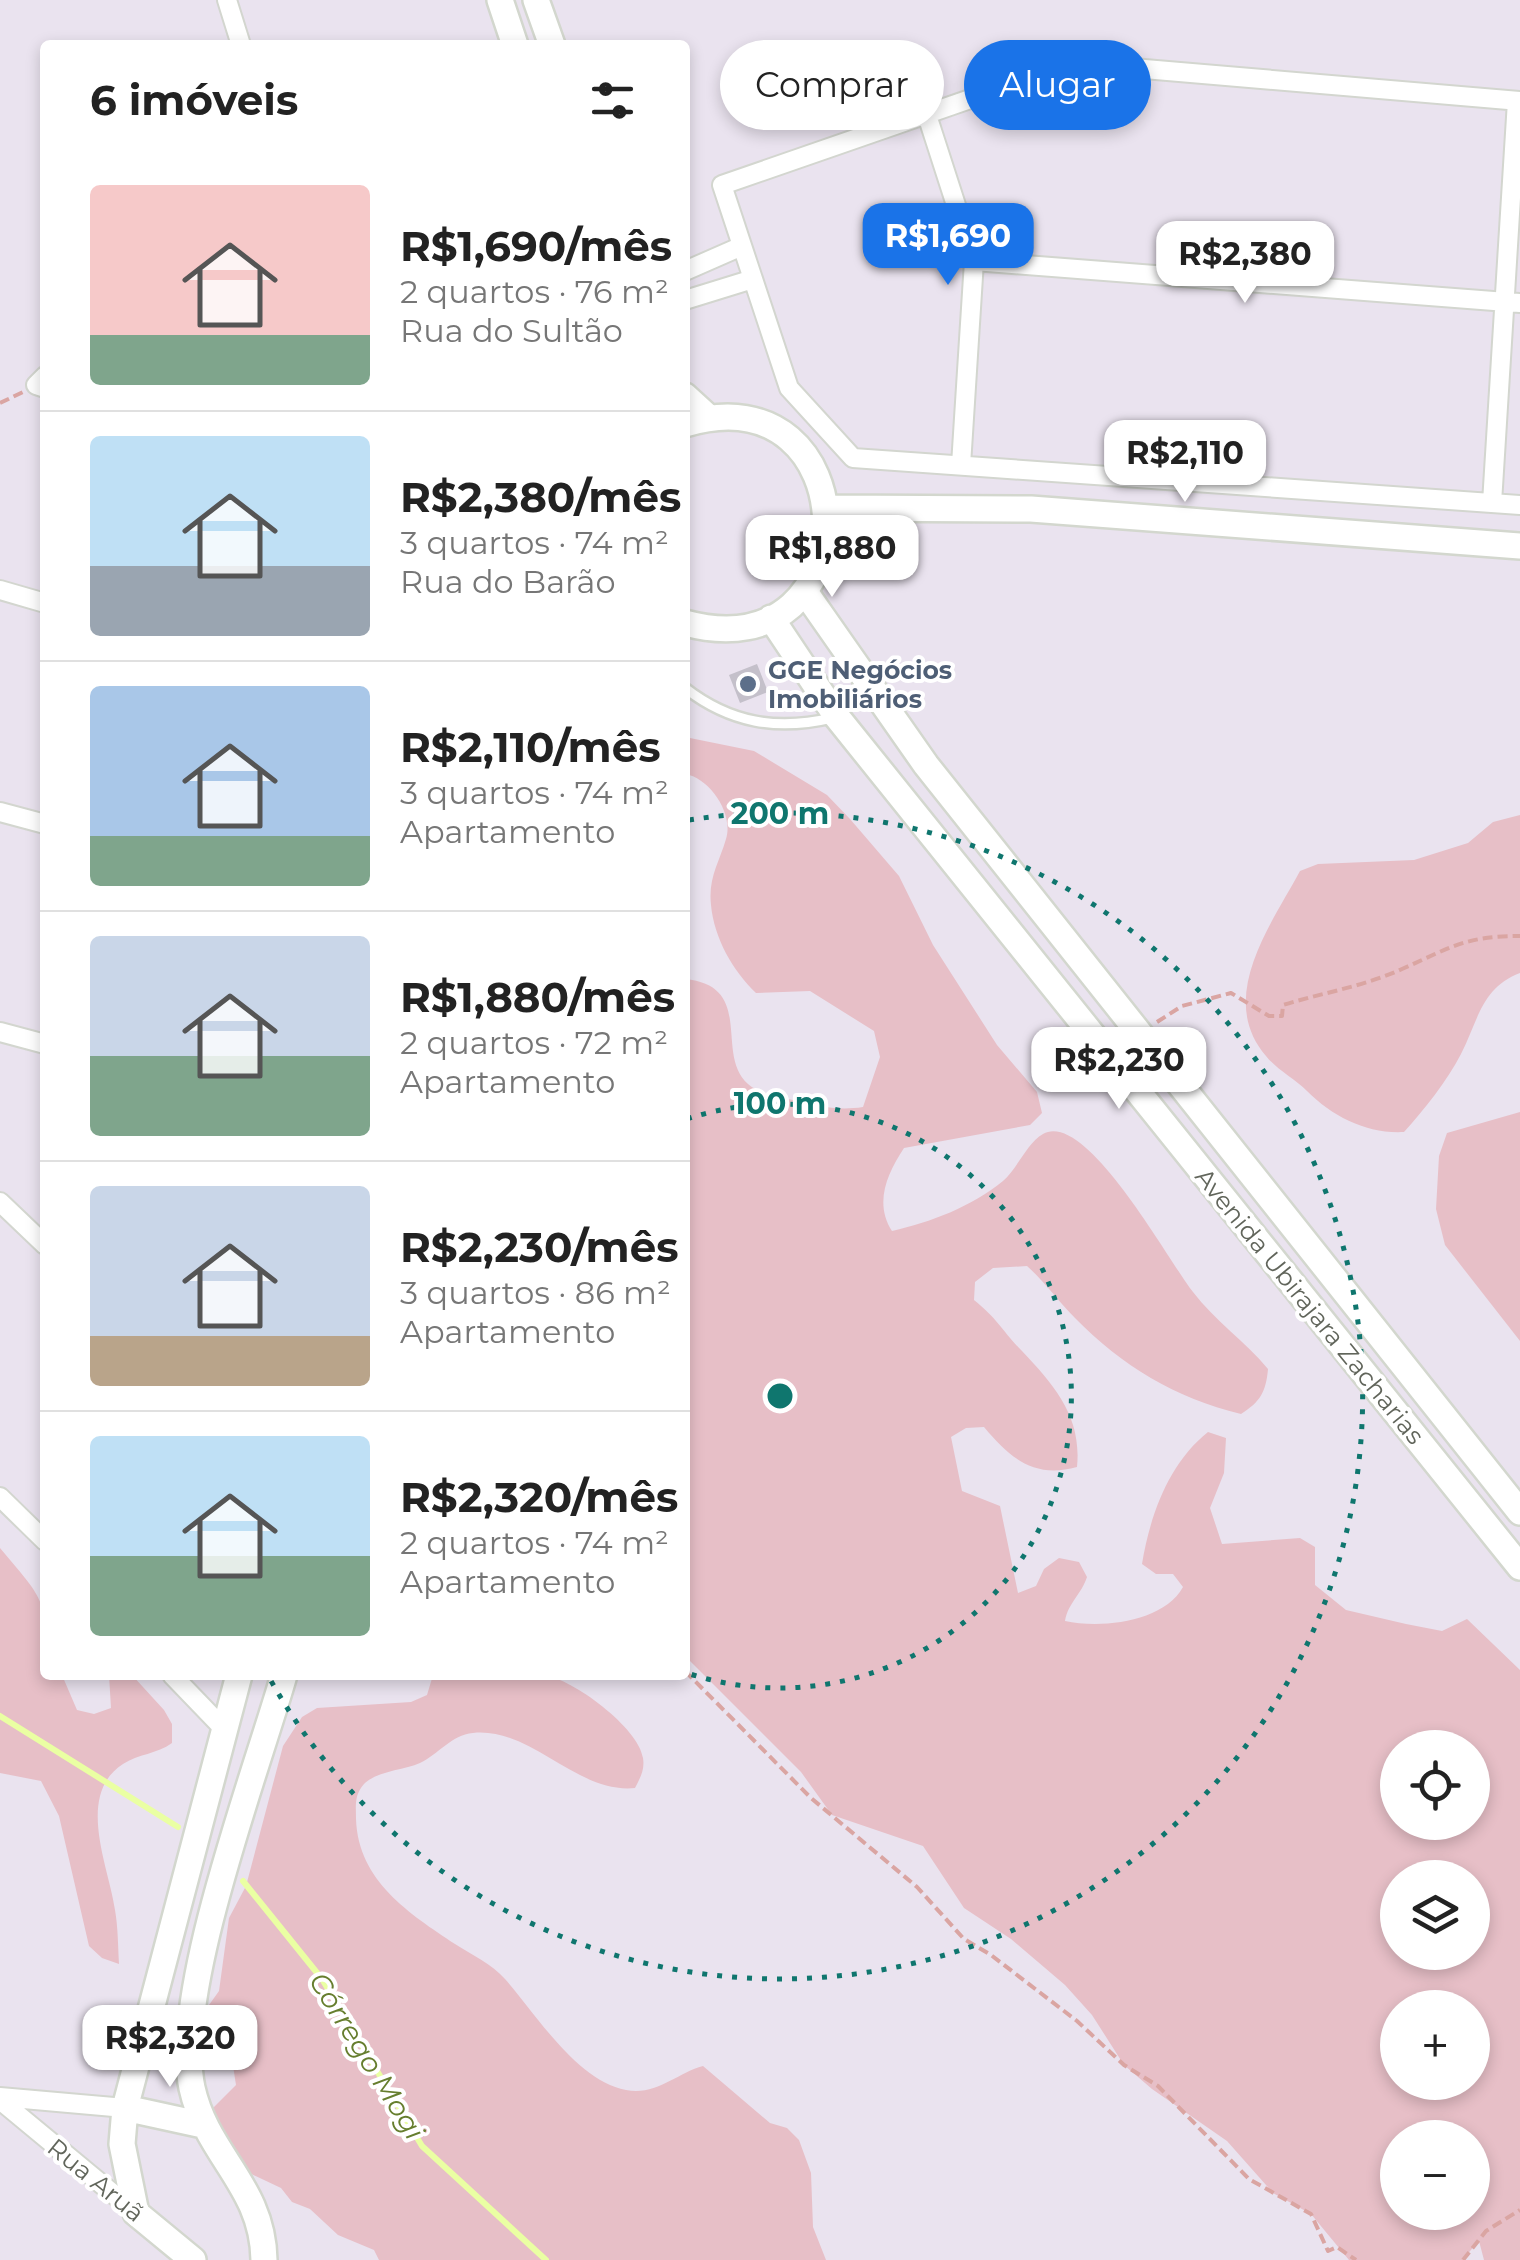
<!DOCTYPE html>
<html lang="pt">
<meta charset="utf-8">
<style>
:root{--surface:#fff;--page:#f6f6f6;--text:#222;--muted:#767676;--line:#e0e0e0;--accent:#1a73e8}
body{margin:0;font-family:Montserrat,sans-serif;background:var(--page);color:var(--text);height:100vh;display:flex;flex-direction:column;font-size:38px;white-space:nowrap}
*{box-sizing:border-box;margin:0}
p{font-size:32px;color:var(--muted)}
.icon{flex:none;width:55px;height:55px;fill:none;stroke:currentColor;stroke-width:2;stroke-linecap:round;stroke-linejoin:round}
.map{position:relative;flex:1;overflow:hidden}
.drawer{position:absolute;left:40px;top:40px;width:650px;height:1640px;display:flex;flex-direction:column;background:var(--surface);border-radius:10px;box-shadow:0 5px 15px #0003}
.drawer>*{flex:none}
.banner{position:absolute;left:720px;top:40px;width:650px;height:90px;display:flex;gap:20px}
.tools{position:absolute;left:1380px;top:1730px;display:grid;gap:20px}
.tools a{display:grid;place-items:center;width:110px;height:110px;border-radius:50%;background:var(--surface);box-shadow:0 5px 15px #0003;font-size:50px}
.price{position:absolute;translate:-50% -85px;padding:0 22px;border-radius:20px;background:#fff;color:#222;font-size:32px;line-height:65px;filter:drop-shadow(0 2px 5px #0008)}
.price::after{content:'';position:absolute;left:50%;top:60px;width:30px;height:22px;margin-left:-15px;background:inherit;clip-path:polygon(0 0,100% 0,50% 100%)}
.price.current{background:var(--accent);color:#fff}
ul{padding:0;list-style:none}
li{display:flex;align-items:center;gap:30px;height:250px;padding:0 50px}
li+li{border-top:2px solid var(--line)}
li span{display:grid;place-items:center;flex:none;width:280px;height:200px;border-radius:10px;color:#555}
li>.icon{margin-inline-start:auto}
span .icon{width:120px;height:120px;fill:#fffc;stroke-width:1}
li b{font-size:42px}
h2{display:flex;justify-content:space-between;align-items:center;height:120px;padding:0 50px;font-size:42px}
.pill{padding:0 35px;border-radius:45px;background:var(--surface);box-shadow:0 5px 15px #0003;font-size:35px;line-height:90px}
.pill.current{background:var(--accent);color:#fff}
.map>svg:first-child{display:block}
.green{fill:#e7bfc7;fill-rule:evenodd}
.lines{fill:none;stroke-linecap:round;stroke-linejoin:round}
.stream{stroke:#eaffa3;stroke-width:6}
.building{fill:#c4c0ca}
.lane-casing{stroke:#d3d6cf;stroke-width:14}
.street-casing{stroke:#d3d6cf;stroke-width:22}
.secondary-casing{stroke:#d3d7ce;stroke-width:30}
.path{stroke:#daa5a2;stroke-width:4;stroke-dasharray:10 5;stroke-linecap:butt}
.lane{stroke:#fff;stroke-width:9}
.street{stroke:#fff;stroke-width:18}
.secondary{stroke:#fff;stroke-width:25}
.ring{fill:none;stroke:#0f766e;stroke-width:5;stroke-dasharray:5 10}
.service-dot{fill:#5c6f8a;stroke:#fff;stroke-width:4}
.labels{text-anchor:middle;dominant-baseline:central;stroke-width:8;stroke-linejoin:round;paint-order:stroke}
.service-label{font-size:25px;font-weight:bold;fill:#4e5e75;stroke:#fff;text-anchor:start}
.street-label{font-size:25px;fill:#61655b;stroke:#fff}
.water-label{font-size:28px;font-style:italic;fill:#667e2e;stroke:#fff}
.centre{fill:#0f766e;stroke:#fff;stroke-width:5}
.ring-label{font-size:30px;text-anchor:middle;font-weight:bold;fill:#0f766e;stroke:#fff;stroke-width:8;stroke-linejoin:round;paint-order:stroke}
</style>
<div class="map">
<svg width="1520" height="2260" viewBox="0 0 1520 2260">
<rect width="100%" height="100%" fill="#eae3ef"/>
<path class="green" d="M685,737L754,751L827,795L850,819L899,876L933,945L997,1045L1037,1092L1042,1113L1030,1125L904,1148C887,1174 874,1203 892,1231C931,1222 971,1207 1003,1181C1017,1169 1027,1143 1043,1134C1086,1109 1169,1262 1193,1292C1215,1321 1245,1341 1268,1369C1266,1392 1260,1402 1241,1414C1175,1398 1122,1366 1075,1318C1058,1301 1045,1282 1027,1266L993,1268L975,1282L974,1300C998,1319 1003,1332 1022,1351C1055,1386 1082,1417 1077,1467C1034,1479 1010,1458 984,1427L966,1428L951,1437L962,1491L1000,1506L1018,1593L1036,1586L1044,1569L1059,1558L1079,1562L1087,1577C1081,1595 1068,1603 1065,1621C1101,1629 1164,1622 1183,1587L1173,1574H1156L1142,1564C1150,1515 1169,1463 1208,1432L1226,1438L1224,1473L1210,1508L1222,1544L1300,1538L1315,1547V1585L1346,1610L1406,1624L1442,1631L1467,1619L1520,1670V2260H1484L1479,2241L1462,2260H1349L1311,2214L1273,2193L1227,2141L1152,2089L1124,2065L1092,2015L1065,1985L1011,1939L964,1908L923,1846L832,1815L801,1772L685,1656V979C756,986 714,1054 748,1084C759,1094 779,1096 793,1100C818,1106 837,1111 863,1107L880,1057L874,1031L810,991L756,993C733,971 714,938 711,905C708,878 719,863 726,839C734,814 710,778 685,774ZM1398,1748H1472V1822H1398ZM1398,1878H1472V1952H1398ZM1398,2008H1472V2082H1398ZM1398,2138H1472V2212H1398Z
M1520,815V973C1481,988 1478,1021 1461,1054C1447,1081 1424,1110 1404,1132C1367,1134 1333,1117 1307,1091C1294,1078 1277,1070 1266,1056C1216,998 1271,925 1300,871L1318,864L1414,860L1468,843L1493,822Z
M1520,1112V1341L1445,1245L1436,1209L1439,1156L1447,1133Z
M0,1548C50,1607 45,1598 45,1675H62L77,1710L94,1714L111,1708L109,1675H132L164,1710L172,1724V1743C157,1754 138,1754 123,1764C75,1795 109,1867 115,1910C118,1927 118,1946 119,1964L102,1958L89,1946L59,1816L41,1781L0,1773Z
M433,1675C469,1675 508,1670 544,1675C573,1679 639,1728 643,1758C645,1770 640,1778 635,1788C576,1794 532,1727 473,1733C451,1735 439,1754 420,1763C404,1770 377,1771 364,1784C354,1795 356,1806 356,1819C358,1881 410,1914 455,1944C472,1955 492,1964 505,1979C535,2013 577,2081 626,2090C656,2096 677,2073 703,2066L770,2123L787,2128L799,2140L811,2173L813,2227L826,2260H379L374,2250L338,2235L310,2209L292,2202L281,2188L247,2172L235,2158L212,2109L236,2085L233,2066L200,2054L199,2019L219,1991L229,1918L246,1886L283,1746L302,1717L317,1708L411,1702L427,1695Z"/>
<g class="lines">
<path class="stream" d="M0,1716L178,1827
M243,1881L322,1979L422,2146L546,2260"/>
</g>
<path class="building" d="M757,664L768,692L740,703L729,675Z"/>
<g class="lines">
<g class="lane-casing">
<path id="lane" d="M685,688C730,723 777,731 832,718"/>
</g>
<g class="street-casing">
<path id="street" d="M227,0L241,45
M1520,101L1074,63L722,185L789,388L853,458L1520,505
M926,112L974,261L961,465
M974,261L1520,303
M685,271L742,246
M685,300L753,279
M45,376L36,385L45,388
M1492,503L1517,101
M0,590L45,603
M0,812L45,824
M0,1032L45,1044
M0,1202L45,1245
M0,1497L45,1541
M172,1675L223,1728
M0,2097L125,2108
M0,2100L134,2211"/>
</g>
<g class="secondary-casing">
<path id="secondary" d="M500,0L515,45
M536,0L552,45
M685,396L708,417
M685,424C869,368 876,674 685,623
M828,508L1031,509L1520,546
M805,592L926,765L1520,1512
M771,618L837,717L1520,1567
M125,2108L203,2125
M193,2260L136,2213L122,2144L125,2108L239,1675
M264,2260C263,2186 207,2156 192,2088C172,1994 256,1773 284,1675"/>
</g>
<path class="path" d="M0,403L23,392
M1157,1022L1182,1006L1231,993L1269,1016H1282L1283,1005C1322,993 1365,986 1402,969C1450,948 1464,936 1520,936
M685,1671L811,1798L917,1887L964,1939L991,1955L1077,2021L1124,2065L1158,2086L1249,2179L1311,2214L1328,2251L1337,2247L1356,2260
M1463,2260L1486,2231L1520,2210"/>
<use href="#lane" class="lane"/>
<use href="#street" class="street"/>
<use href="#secondary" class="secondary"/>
</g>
<g class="ring">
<path d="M687 1119A292 292 0 1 1 687 1673"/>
<path d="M689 820A583 583 0 1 1 270 1679"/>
</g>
<circle class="service-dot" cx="748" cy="684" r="10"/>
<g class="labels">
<g class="service-label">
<text x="768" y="670">GGE Negócios<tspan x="768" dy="29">Imobiliários</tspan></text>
</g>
<g class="street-label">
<text transform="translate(1310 1306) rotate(51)">Avenida Ubirajara Zacharias</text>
<text transform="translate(96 2180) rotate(39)">Rua Aruã</text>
</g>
<g class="water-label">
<text transform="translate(367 2056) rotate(58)">Córrego Mogi</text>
</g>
</g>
<circle cx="780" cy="1396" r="15" class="centre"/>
<g class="ring-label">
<text x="780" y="824">200 m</text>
<text x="780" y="1114">100 m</text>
</g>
</svg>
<div class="tools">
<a><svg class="icon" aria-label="locate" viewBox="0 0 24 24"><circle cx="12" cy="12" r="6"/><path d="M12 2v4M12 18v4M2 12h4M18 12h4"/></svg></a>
<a><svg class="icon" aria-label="layers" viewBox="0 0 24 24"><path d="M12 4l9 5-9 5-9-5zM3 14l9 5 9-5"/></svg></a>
<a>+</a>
<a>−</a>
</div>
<b class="price current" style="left:948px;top:288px">R$1,690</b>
<b class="price" style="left:1245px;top:306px">R$2,380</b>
<b class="price" style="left:1185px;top:505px">R$2,110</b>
<b class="price" style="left:832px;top:600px">R$1,880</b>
<b class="price" style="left:1119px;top:1112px">R$2,230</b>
<b class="price" style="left:170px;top:2090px">R$2,320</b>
<div class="banner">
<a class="pill">Comprar</a>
<a class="pill current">Alugar</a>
</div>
<section class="drawer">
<h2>6 imóveis<svg class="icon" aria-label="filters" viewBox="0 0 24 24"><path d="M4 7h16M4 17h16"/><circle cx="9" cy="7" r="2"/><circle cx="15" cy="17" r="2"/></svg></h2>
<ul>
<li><span style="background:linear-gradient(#f6c9c9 75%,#7fa58c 0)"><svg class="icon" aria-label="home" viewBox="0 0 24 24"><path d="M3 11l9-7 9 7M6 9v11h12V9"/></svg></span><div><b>R$1,690/mês</b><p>2 quartos · 76 m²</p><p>Rua do Sultão</p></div></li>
<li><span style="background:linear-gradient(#bfe0f5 65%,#9aa5b1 0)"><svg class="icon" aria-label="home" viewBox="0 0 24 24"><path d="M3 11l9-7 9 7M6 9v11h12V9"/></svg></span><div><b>R$2,380/mês</b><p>3 quartos · 74 m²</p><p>Rua do Barão</p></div></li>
<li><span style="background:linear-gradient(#a9c7e8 75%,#7fa58c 0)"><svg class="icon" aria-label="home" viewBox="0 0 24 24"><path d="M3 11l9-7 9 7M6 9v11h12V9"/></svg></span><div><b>R$2,110/mês</b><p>3 quartos · 74 m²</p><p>Apartamento</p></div></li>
<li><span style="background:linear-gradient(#c9d6e8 60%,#7fa58c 0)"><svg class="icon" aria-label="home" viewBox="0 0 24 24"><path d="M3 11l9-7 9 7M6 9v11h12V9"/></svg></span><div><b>R$1,880/mês</b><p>2 quartos · 72 m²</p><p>Apartamento</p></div></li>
<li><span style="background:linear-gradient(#c9d6e8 75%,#b9a48a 0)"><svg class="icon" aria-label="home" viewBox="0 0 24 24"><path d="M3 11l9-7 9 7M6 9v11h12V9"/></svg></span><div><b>R$2,230/mês</b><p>3 quartos · 86 m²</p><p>Apartamento</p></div></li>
<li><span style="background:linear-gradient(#bfe0f5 60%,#7fa58c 0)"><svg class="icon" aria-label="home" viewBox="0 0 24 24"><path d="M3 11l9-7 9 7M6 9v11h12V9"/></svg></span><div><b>R$2,320/mês</b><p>2 quartos · 74 m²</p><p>Apartamento</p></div></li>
</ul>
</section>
</div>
